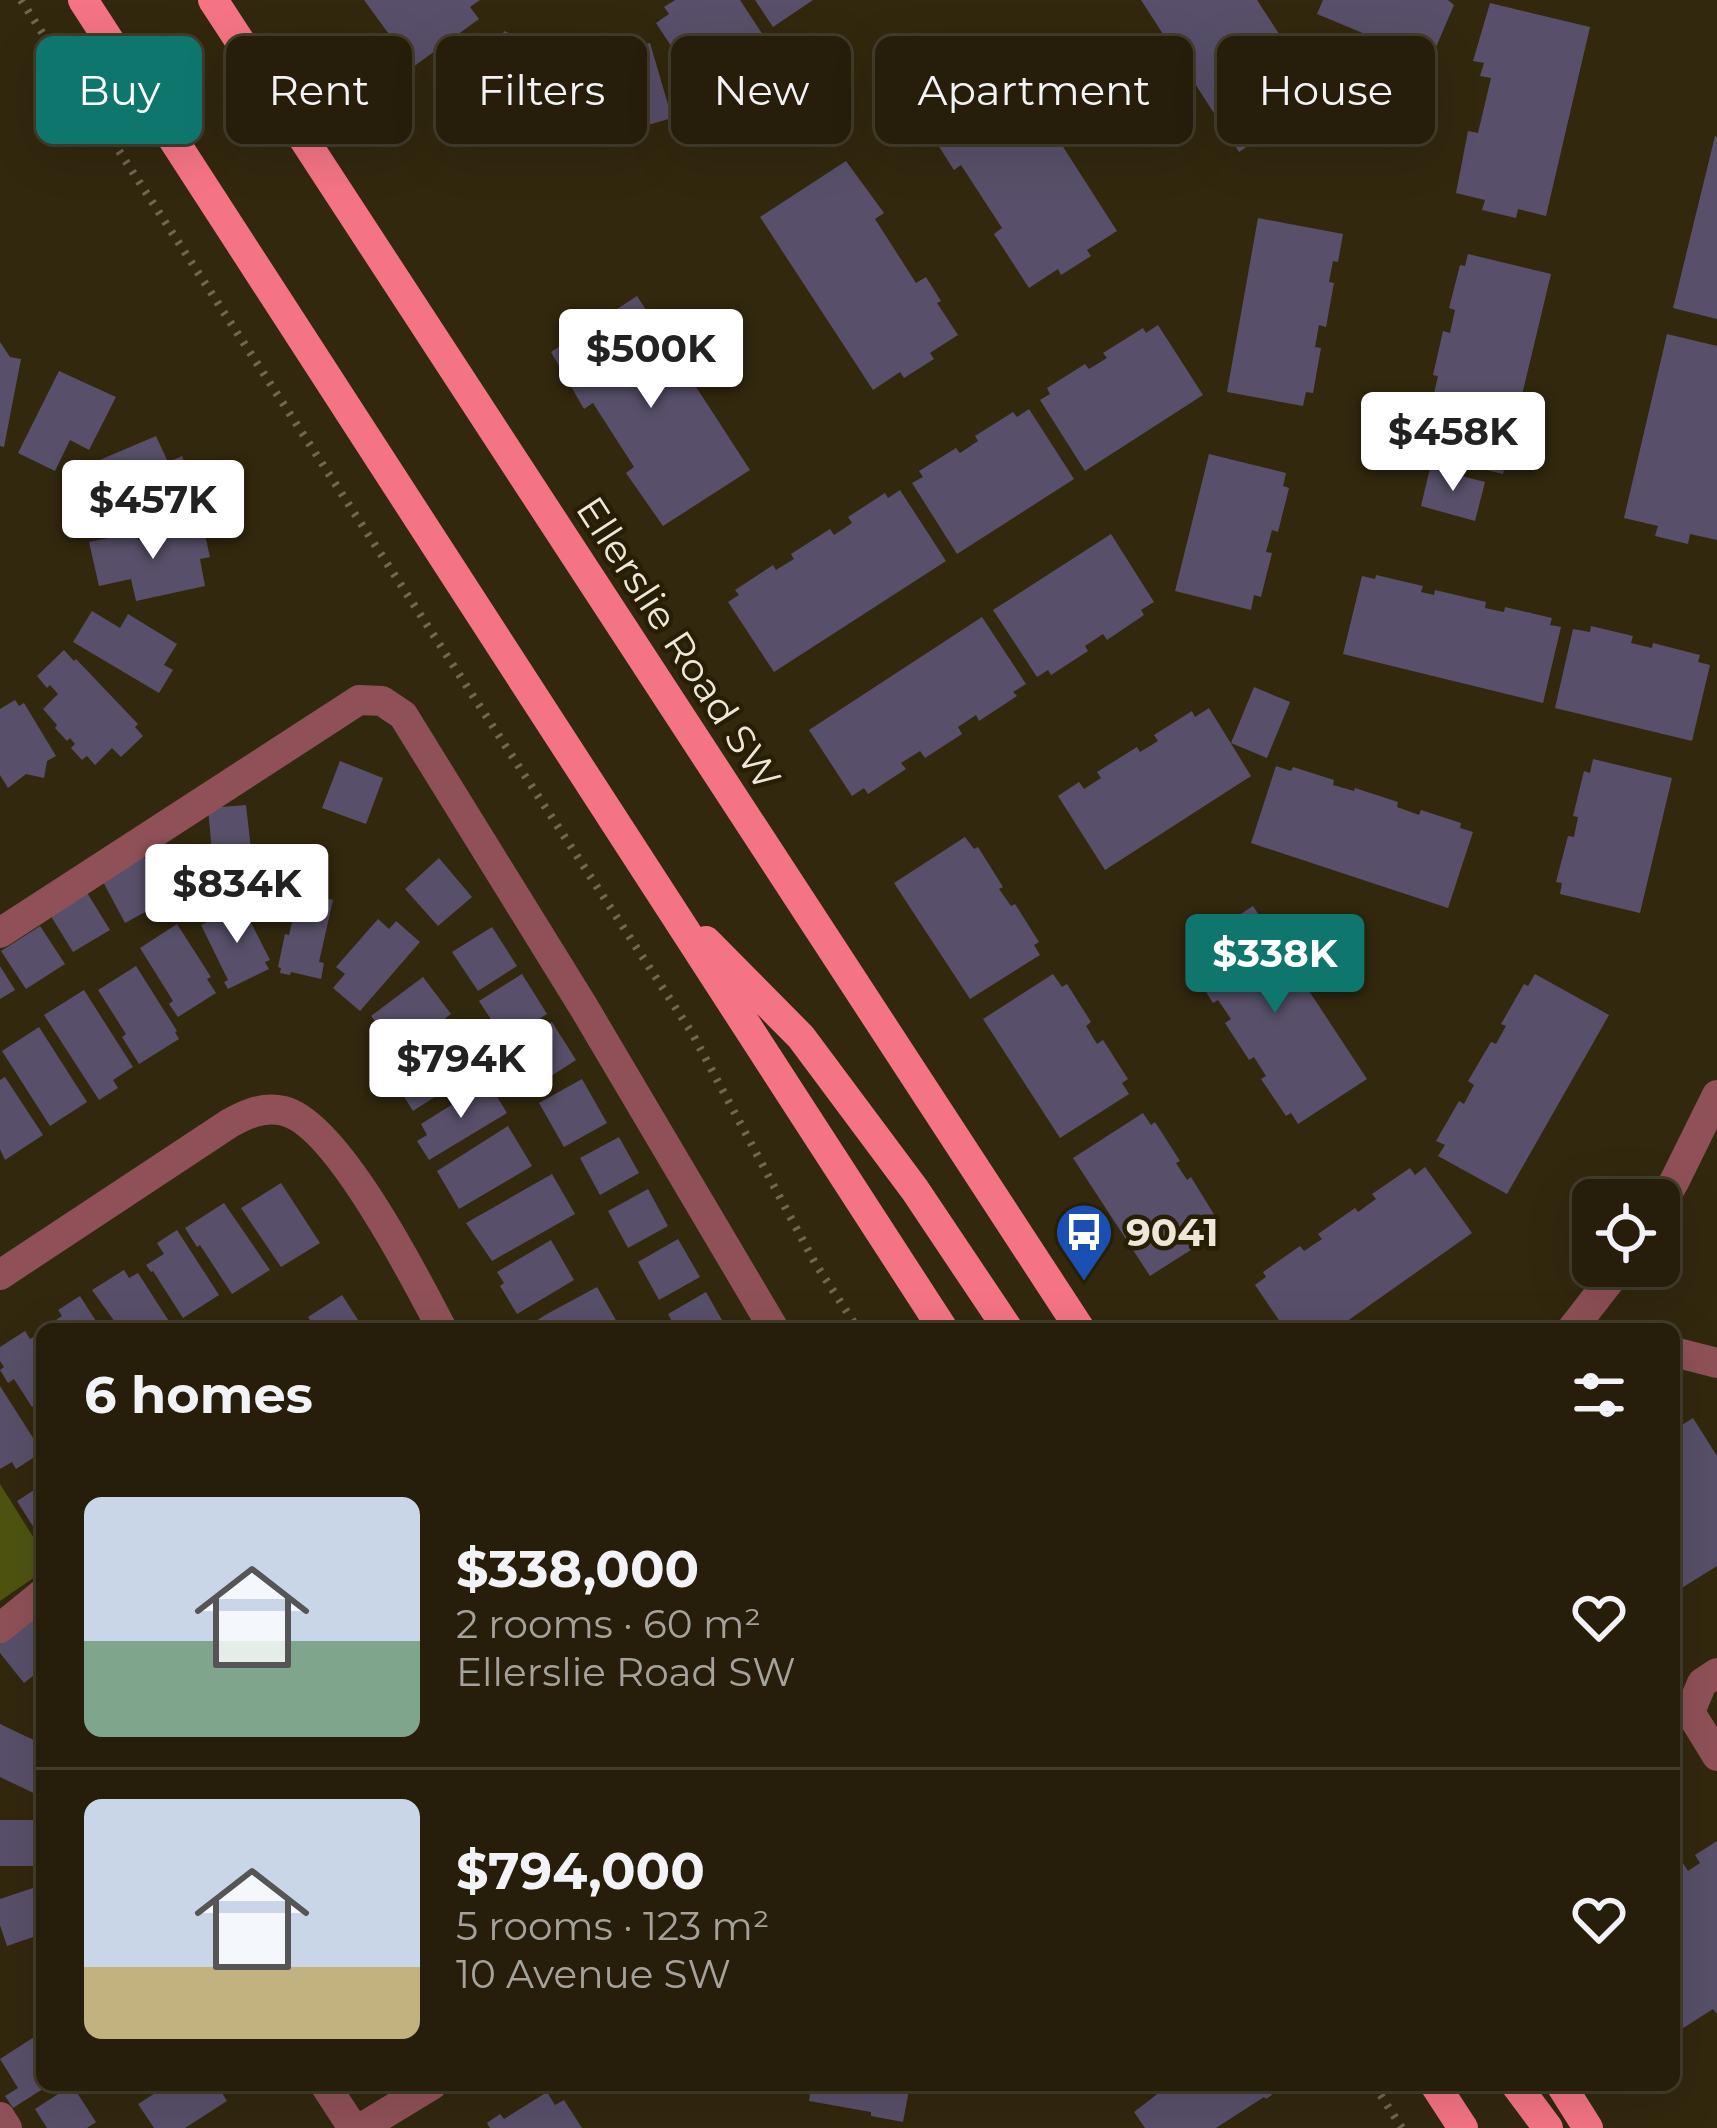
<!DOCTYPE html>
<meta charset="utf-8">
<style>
:root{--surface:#261e0a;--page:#322b18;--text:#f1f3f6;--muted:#a4a29c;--line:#423c2b;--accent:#0f766e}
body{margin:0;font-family:Montserrat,sans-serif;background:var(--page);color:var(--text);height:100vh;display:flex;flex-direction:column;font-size:45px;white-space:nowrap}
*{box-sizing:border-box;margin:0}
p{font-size:39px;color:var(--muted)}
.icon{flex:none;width:66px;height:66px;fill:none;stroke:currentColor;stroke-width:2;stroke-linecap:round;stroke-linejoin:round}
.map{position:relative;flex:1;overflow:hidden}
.sheet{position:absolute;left:36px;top:1323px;width:1644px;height:768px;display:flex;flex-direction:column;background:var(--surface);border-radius:18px;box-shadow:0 12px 48px #0002,0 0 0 3px var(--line)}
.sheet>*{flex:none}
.top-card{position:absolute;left:36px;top:36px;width:1647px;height:108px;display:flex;gap:24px}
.tools{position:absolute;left:1572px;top:1179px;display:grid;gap:24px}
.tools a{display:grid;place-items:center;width:108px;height:108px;border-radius:18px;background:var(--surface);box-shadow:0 12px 48px #0002,0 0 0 3px var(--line);font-size:60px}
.price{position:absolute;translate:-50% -102px;padding:0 27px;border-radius:12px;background:#fff;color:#222;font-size:39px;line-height:78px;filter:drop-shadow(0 3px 6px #0008)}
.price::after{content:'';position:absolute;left:50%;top:72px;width:36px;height:27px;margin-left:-18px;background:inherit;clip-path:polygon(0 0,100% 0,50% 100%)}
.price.on{background:var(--accent);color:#fff}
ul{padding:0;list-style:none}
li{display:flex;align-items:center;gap:36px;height:300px;padding:0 48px}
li+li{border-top:3px solid var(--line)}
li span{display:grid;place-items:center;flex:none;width:336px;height:240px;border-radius:18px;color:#555}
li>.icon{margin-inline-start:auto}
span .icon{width:144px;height:144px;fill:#fffc;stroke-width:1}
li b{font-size:51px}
h2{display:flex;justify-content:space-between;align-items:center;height:144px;padding:0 48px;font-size:51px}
.tag{padding:0 42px;border-radius:18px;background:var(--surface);box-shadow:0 12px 48px #0002,0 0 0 3px var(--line);font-size:42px;line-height:108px}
.tag.on{background:var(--accent);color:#fff}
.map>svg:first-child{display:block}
.green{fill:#4e5410}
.building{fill:#58506a}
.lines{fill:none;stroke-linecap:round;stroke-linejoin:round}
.path{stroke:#716852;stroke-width:8;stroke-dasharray:3 9;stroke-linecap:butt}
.minor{stroke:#8f5157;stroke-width:30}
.major{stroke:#f47484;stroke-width:30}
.labels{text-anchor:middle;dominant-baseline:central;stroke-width:9;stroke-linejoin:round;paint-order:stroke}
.street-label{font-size:39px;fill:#eee7d8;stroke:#281e04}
.poi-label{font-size:39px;font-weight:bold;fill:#eee7d8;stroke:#281e04;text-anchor:start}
</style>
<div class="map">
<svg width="1717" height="2128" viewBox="0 0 1717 2128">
<rect width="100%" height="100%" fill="#32280e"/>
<path class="green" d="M0,1484L42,1551V1572L0,1601Z"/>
<path class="building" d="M364,0H480L470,7L479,19L413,67Z
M675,0H740L769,44L700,90L656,23L669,14L664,7Z
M755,0H813L773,27Z
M1141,0H1257L1285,43L1291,39L1327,94L1296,114L1300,120L1271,139L1267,133L1239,152Z
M1323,0H1448L1454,5L1430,61L1317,14Z
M1490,3L1590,27L1546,216L1518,209L1516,218L1482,210L1485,200L1456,193L1468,131L1478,133L1491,78L1480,76L1484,63L1473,61Z
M504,31L548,50L545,58L558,63L526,136L451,104L479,37L483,39L486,33L501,39Z
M632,38L635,47L650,43L672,118L593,141L571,66L587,61L584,51Z
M1006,58L1117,231L1087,250L1091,256L1061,275L1058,269L1029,288L994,234L1002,228L961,165L954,170L918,114L945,96L941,90L971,71L975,78Z
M1715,136L1717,137V319L1673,308Z
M846,161L884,213L875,219L916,283L926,277L941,301L937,303L958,335L930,353L934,359L904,378L900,372L873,390L760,217Z
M1258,218L1343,234L1338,262L1333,261L1329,282L1334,283L1326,327L1319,325L1315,347L1321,348L1313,393L1306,392L1303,406L1227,392Z
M1468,254L1551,274L1503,474L1420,454L1423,440L1416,438L1426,396L1433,398L1438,376L1433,375L1443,331L1450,333L1455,310L1449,308L1460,265L1465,266Z
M637,296L750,470L663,526L626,473L634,467L593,403L584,409L551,352Z
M1158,325L1203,395L1085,471L1040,400L1050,394L1047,388L1085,364L1089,369L1107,358L1103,353L1143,328L1146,333Z
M1667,334L1717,346V540L1690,534L1688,544L1655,536L1658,526L1624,518Z
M0,342L10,357L21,359L4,447L0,446Z
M59,371L116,397L89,450L70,440L55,471L18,453Z
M1029,409L1074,479L957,554L912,483L923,477L919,471L956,448L960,453L978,441L975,436L1013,412L1017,417Z
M156,436L168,462L182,456L193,482L89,531L73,493L103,480L95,462Z
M1209,454L1286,473L1283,486L1289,488L1278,532L1272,530L1266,552L1272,553L1261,597L1254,595L1251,610L1175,591Z
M1430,468L1485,482L1475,521L1421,506Z
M900,490L946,561L774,672L728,602L739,595L735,590L773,565L776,570L794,559L791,554L830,529L834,535L852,523L848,517L885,493L888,498Z
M203,526L210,557L200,559L205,586L136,601L131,579L99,586L89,542L137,532L138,540Z
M1111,534L1154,602L1141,610L1144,615L1107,640L1103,634L1085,646L1088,651L1051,675L1048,670L1037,677L993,610Z
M1376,575L1423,586L1421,592L1434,595L1435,590L1486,602L1485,608L1504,612L1505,607L1552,618L1550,625L1561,627L1543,703L1343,654L1362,576L1375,579Z
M92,611L120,628L128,614L177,644L164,665L173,670L159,693L73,642Z
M982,617L1026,684L1013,692L1017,696L979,721L976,715L958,727L962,734L925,758L920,751L901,763L906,769L868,794L864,788L852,796L809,730Z
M1591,626L1633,636L1631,643L1652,648L1653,643L1700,655L1698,662L1710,665L1692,741L1555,708L1573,629L1590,632Z
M64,650L74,661L76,659L138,724L135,727L143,736L121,757L112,748L95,765L87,756L82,760L71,748L75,744L70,738L67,741L55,728L57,725L43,709L58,694L50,685L47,688L37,676Z
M1254,687L1290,702L1267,758L1231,743Z
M15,700L19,706L24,703L56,756L47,761L44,778L26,774L8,788L0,775V709Z
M1209,708L1251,776L1105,870L1058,796L1079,782L1084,789L1101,778L1097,772L1137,747L1140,752L1158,741L1154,735L1192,711L1195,717Z
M1593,759L1672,778L1640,913L1560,894L1562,883L1556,882L1568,836L1574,837L1578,817L1573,816L1584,771L1590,773Z
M340,761L383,778L366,824L322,808Z
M1276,766L1291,771L1293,767L1334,780L1333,785L1354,791L1355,788L1398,802L1397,807L1419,815L1421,810L1461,823L1460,828L1473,832L1448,908L1251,843Z
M246,805L251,849L212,853L208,808Z
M965,837L974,849L978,847L1003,887L999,889L1011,906L1015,904L1039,942L1034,945L1040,955L970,999L894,883Z
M143,855L167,900L125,923L101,878Z
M439,858L472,897L438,926L405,889Z
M287,890L333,900L319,962L324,963L321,979L291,972L290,975L280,973L281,968L278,967L285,934L289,935L293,918L281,915Z
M86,891L110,930L73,952L49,913Z
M242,905L270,960L265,962L269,969L228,989L224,982L228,980L201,925Z
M1253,906L1367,1079L1298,1124L1291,1113L1286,1116L1261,1079L1266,1076L1254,1057L1249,1060L1225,1023L1231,1019L1218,1000L1213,1003L1189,966L1194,963L1186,950Z
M378,919L389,929L396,921L420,942L360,1011L333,988L345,974L336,967Z
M177,924L211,977L207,979L216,993L178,1017L169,1004L173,1001L140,948Z
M40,926L65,964L26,989L1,951Z
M492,927L517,966L478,991L452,952Z
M0,966L15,990L0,999Z
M136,966L177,1031L175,1032L179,1039L139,1064L122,1037L126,1034L98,990Z
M522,974L547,1014L505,1041L479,1001Z
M1053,974L1062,987L1067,984L1091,1022L1086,1026L1097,1044L1103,1040L1128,1079L1122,1083L1129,1094L1060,1138L983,1019Z
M1535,974L1609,1015L1507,1194L1438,1156L1445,1145L1436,1141L1459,1101L1464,1104L1474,1085L1468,1081L1491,1042L1496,1044L1506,1026L1501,1024L1524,984L1528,986Z
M423,977L451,1014L401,1052L398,1048L394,1051L376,1028L379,1026L371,1016Z
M84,990L133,1067L113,1080L118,1088L99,1100L44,1015Z
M552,1022L576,1060L534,1087L510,1049Z
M39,1027L87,1102L50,1126L2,1051Z
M451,1030L477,1070L413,1111L388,1071Z
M5,1077L43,1135L5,1160L0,1149V1080Z
M582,1079L607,1123L564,1147L539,1103Z
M488,1082L507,1113L429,1160L417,1141L427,1135L421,1124Z
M1143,1113L1151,1125L1155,1122L1180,1161L1176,1163L1187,1180L1191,1177L1215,1216L1210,1219L1219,1232L1150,1276L1073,1158Z
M508,1126L532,1166L459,1209L437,1171Z
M619,1137L639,1173L600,1195L580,1158Z
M1425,1167L1472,1233L1336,1329H1285L1255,1285L1266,1277L1263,1272L1300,1246L1304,1251L1322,1239L1318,1234L1355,1208L1358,1212L1376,1199L1372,1194L1410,1168L1415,1175Z
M552,1174L575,1214L492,1261L466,1223Z
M281,1183L320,1243L281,1267L241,1208Z
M648,1189L668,1226L628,1248L608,1211Z
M224,1203L270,1270L232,1294L200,1245L197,1247L185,1228Z
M177,1230L219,1295L183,1318L153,1271L151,1272L146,1265L164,1254L157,1243Z
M678,1239L700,1277L659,1300L638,1262Z
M551,1240L574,1280L517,1314L500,1286L504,1283L497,1272Z
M124,1270L129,1278L138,1273L174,1329H120L92,1290Z
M597,1287L621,1329H523L547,1314Z
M706,1292L727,1329H676L668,1314Z
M342,1295L362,1326L357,1329H316L308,1317Z
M80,1296L101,1329H49L47,1326L62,1316L58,1310Z
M25,1331L30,1339L39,1334L42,1339V1401L32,1407L14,1379L8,1383L0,1370L4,1367L0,1361V1347Z
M0,1386L42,1452L16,1469L12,1462L0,1469Z
M1693,1418L1717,1456V1566L1680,1589L1674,1579V1430Z
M42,1485V1534L39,1536L17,1501Z
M32,1613L42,1626V1669L24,1683L0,1653V1639Z
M0,1724L42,1744V1797L0,1777Z
M0,1820H42V1866H0Z
M1717,1841V2014L1713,2009L1674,2034V1849L1688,1871L1700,1863L1695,1855Z
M42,1885V1934L7,1946L0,1925V1899Z
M42,2032V2085H49L13,2108L5,2096L18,2088L0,2059Z
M72,2085L96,2122L87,2128H47L35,2109Z
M168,2085H217L227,2101L185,2128H154L138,2104Z
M811,2085H910L903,2122L871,2116V2112L809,2101Z
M1169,2085H1266L1272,2095L1266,2099L1264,2097L1216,2128H1145L1134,2112Z
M547,2092L555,2105L564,2100L582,2128H490L487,2123L500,2114L504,2119Z"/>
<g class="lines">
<path class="path" d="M21,0L692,1033L815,1263L858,1329
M1374,2085L1402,2128"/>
<path class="minor" d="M0,933L359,700L382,701L403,715L583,1006L774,1329
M1659,1207L1674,1182L1717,1095
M0,1275L230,1123C247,1114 263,1106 284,1111C337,1124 416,1279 442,1329
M1572,1329L1621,1266
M1674,1352L1717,1363
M0,1628L42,1594
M1717,1673L1702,1683L1690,1712L1717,1756
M325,2085L353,2128
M0,2117L7,2128
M361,2128L432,2085"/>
<path class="major" d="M83,0L943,1329
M213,0L1080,1329
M706,941L801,1037L915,1190L1008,1329
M1435,2085L1463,2128
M1516,2085L1548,2128
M1561,2085L1588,2128"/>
</g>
<defs>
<g id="bus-pin" transform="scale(3)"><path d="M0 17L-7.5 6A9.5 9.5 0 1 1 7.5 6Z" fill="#1a4fb4" stroke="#281e04"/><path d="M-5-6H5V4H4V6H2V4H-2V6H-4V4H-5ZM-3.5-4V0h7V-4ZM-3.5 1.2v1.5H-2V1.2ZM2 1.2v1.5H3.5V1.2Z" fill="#fff"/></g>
</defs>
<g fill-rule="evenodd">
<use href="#bus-pin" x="1084" y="1232"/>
</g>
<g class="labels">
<g class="street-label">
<text transform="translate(679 643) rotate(57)">Ellerslie Road SW</text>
</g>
<g class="poi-label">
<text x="1126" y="1232">9041</text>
</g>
</g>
</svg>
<div class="tools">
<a><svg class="icon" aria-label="locate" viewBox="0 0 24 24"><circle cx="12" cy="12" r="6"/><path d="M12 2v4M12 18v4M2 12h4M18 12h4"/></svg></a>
</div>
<b class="price" style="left:651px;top:411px">$500K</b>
<b class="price" style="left:1453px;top:494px">$458K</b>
<b class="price" style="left:153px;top:562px">$457K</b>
<b class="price" style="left:237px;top:946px">$834K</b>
<b class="price on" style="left:1275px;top:1016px">$338K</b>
<b class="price" style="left:461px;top:1121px">$794K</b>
<div class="top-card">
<a class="tag on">Buy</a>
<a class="tag">Rent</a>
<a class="tag">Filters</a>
<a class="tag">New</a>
<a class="tag">Apartment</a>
<a class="tag">House</a>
</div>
<section class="sheet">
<h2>6 homes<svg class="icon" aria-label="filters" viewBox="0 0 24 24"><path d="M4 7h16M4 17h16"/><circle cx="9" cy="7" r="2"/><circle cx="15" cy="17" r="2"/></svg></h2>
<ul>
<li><span style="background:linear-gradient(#c9d6e8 60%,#7fa58c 0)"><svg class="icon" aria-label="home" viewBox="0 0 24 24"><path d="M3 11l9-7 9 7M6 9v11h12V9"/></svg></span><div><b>$338,000</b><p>2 rooms · 60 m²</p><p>Ellerslie Road SW</p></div><svg class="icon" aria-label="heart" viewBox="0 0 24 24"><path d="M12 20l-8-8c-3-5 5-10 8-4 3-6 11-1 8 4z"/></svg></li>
<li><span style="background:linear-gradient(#c9d6e8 70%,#c2b280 0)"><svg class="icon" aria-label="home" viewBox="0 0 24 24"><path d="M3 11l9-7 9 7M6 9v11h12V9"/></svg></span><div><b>$794,000</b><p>5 rooms · 123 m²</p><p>10 Avenue SW</p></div><svg class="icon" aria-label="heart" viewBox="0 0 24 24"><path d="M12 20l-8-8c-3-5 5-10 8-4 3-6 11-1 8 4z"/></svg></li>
</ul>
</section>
</div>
